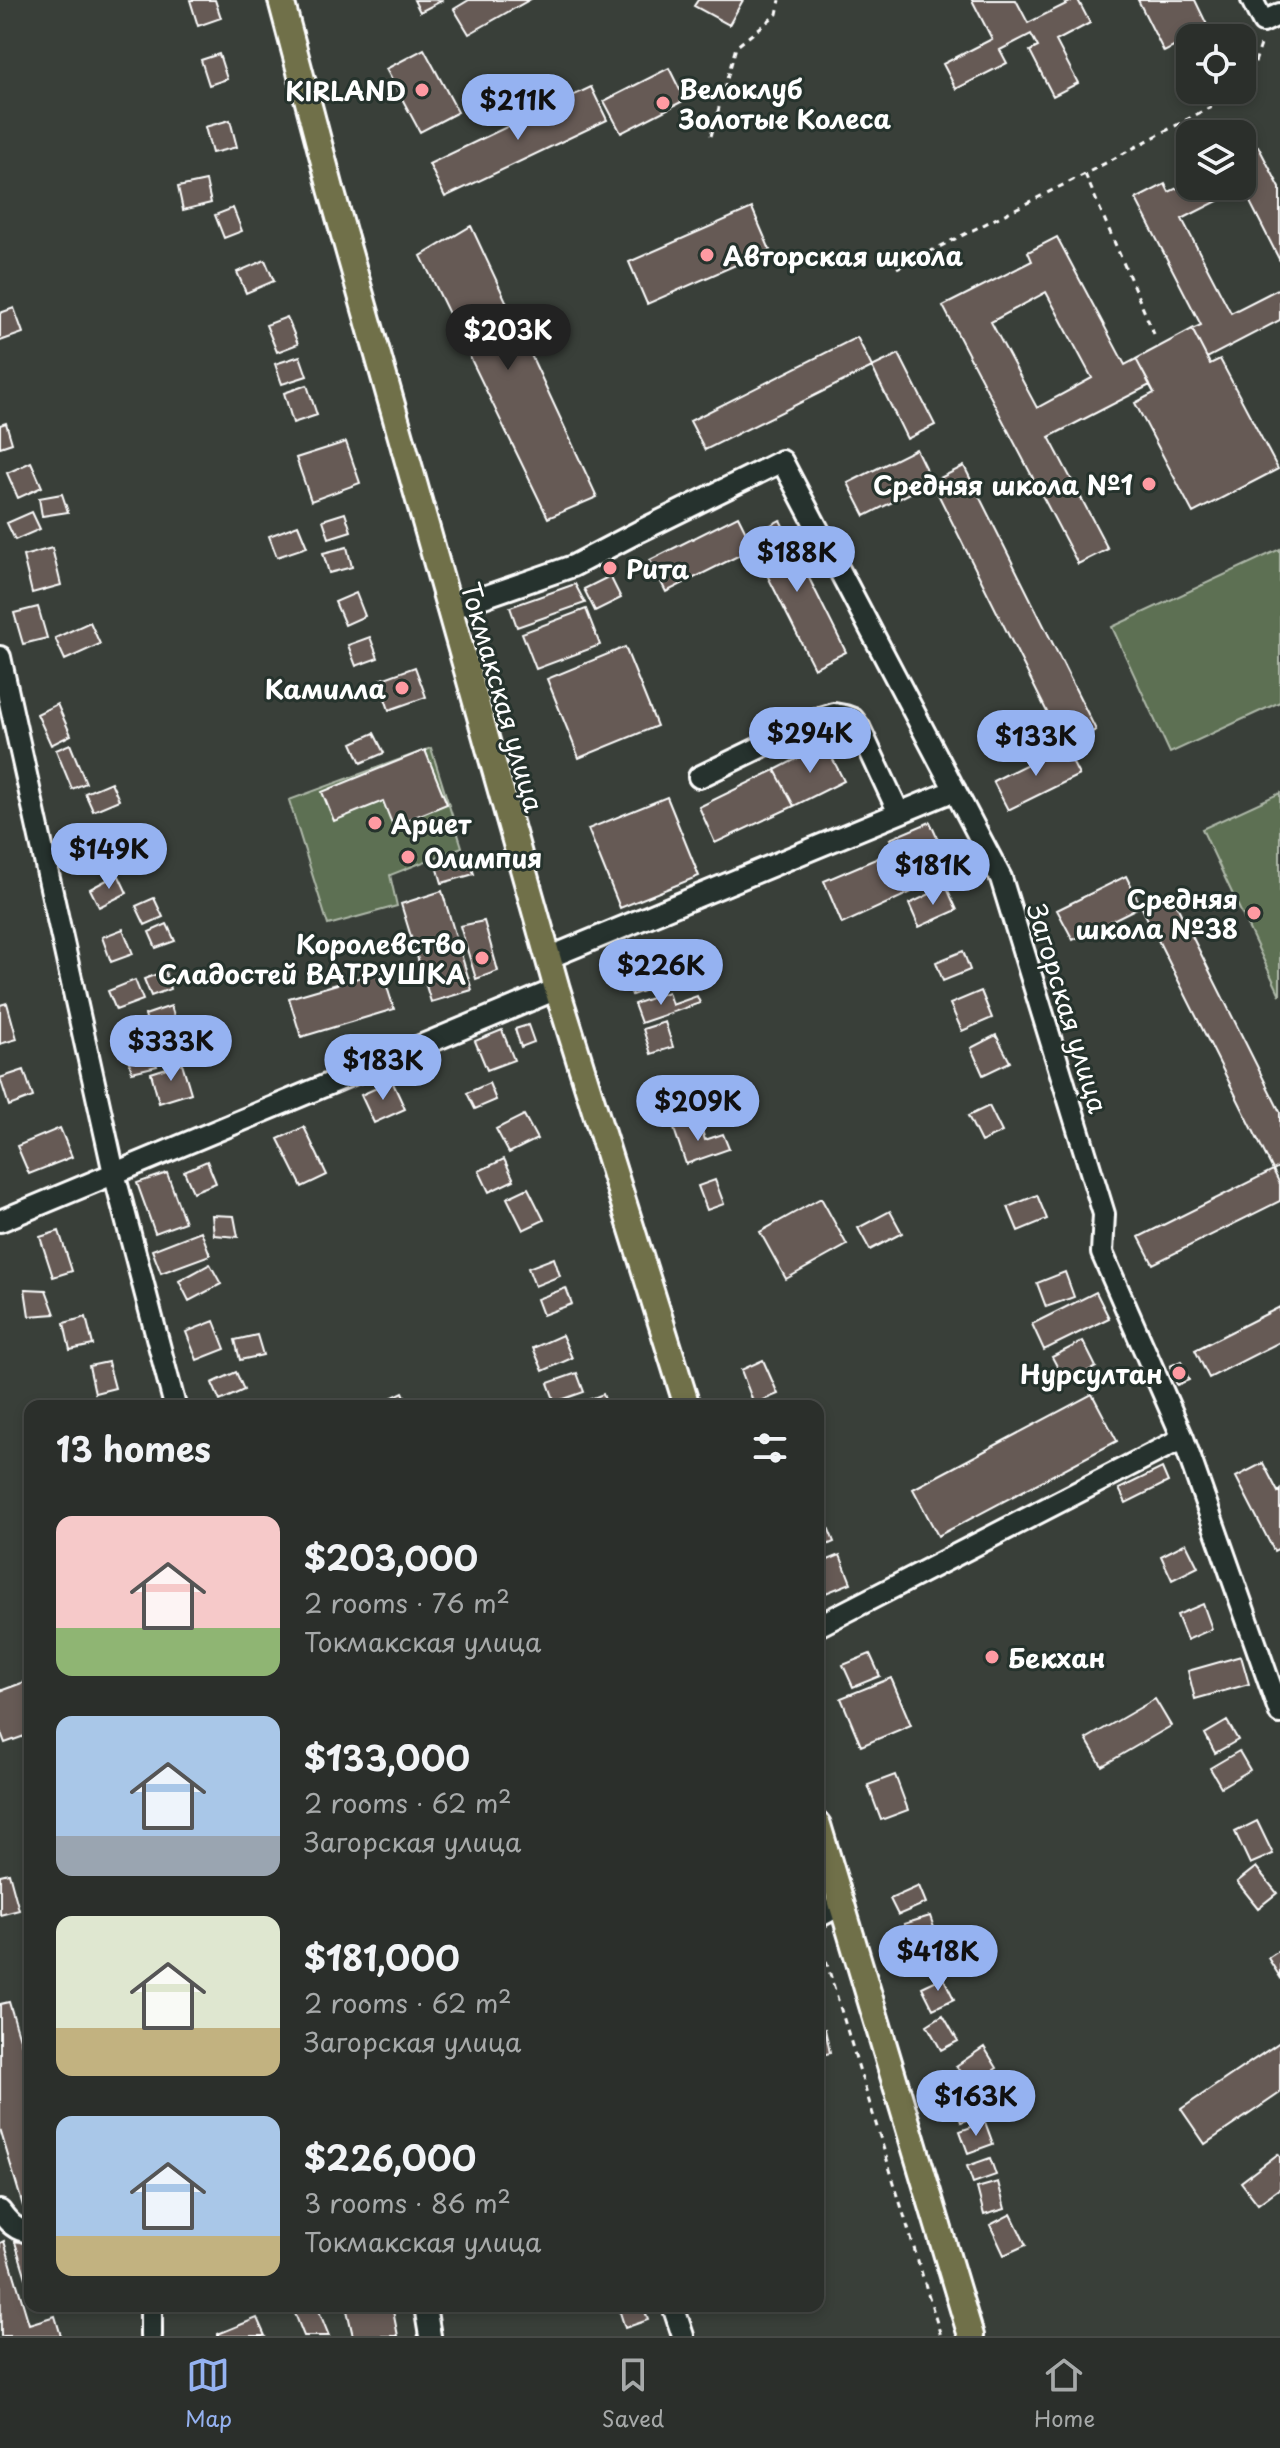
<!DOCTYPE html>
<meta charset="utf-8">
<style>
:root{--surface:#2b2f2b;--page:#373b37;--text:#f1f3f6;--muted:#a6a9a9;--line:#474a47;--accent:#95b2f1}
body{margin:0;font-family:"Playpen Sans",sans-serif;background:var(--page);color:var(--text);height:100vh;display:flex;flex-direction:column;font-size:30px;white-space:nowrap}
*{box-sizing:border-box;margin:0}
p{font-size:26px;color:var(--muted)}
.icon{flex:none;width:44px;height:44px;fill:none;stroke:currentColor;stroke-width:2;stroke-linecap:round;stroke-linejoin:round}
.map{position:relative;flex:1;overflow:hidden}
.side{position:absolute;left:24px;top:1400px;width:800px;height:912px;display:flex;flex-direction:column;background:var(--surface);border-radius:16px;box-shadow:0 4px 12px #0003,0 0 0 2px var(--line)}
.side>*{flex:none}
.tools{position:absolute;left:1176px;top:24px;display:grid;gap:16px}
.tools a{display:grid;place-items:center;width:80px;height:80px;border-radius:16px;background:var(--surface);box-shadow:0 4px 12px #0003,0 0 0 2px var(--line);font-size:40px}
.price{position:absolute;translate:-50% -68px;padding:0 18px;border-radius:28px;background:var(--accent);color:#111;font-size:26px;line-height:52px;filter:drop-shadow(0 2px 4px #0008)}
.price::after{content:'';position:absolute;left:50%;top:48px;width:24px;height:18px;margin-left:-12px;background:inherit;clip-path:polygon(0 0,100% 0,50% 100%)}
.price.current{background:#222;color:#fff}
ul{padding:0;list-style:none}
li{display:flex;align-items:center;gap:24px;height:200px;padding:0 32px}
li span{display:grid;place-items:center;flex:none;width:224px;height:160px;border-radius:16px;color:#555}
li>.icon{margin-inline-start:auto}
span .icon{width:96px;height:96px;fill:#fffc;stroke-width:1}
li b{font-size:34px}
h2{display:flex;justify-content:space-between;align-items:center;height:96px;padding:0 32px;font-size:34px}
.tab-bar{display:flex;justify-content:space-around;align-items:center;height:112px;border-top:2px solid var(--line);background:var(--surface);font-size:22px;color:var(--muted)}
.tab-bar a{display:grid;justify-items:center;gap:4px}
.tab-bar .current{color:var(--accent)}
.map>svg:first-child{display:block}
.green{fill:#5d7053;stroke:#aeb8a9;stroke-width:2}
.building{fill:#665a54;stroke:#fff;stroke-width:2;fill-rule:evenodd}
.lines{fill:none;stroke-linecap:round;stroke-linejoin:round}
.minor-casing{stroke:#fff;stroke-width:26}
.major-casing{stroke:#fff;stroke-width:30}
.path{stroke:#fff;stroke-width:3;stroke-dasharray:6 6;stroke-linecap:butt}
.minor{stroke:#26332d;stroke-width:20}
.major{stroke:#6f704a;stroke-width:24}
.poi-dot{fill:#ff9aa2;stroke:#26332d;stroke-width:3}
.labels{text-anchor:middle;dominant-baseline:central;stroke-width:6;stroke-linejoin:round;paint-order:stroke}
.poi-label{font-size:26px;font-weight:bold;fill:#fff;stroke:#26332d;text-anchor:start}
.street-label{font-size:26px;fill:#fff;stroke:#26332d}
</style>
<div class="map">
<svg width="1280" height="2336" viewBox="0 0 1280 2336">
<rect width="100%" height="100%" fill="#393f39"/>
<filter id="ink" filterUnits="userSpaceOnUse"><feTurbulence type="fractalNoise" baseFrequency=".0125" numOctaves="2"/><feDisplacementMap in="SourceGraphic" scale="16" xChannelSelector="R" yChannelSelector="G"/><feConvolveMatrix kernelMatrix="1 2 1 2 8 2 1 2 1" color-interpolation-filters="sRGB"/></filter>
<g filter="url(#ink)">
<path class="green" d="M1280,549V702L1170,753L1112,627Z
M431,748L462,847L390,875L397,906L328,925L289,800Z
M1280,793V995L1202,829Z"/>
<path class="building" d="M190,0H215L221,18L198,26Z
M414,0H443L420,12Z
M469,0H529L469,34L454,9Z
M698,0H743L729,25L694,6Z
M972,0H1016L1028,23L1074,0H1078L1090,23L1056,41L1078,83L1053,96L1030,51L1038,47L1031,34L1000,50L1007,63L956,89L943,64L992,39Z
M1138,0H1195L1209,29L1164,52Z
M424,49L458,112L420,132L386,69Z
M219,54L227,79L209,85L201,60Z
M669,68L685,100L621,133L604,101Z
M591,87L607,120L445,197L429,164Z
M230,120L237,147L212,153L205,127Z
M1258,146L1280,188V261L1243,188L1182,219L1231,313L1280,288V320L1207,358L1192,329L1201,325L1136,199L1165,184L1169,192L1190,182V186H1242V154Z
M206,181L211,203L183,210L178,187Z
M233,208L242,231L224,238L215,215Z
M752,208L770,250L647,304L629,262Z
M471,226L597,497L548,518L421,256Z
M1057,237L1125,365L1136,359L1150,385L1049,437L1108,549L1078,564L943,306L1032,261L1028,252ZM1046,292L1092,378L1037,408L991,322Z
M265,260L274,281L246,293L237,272Z
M14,308L23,333L0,341V313Z
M287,317L298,344L277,352L266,325Z
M1192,329L1210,364L1220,359L1278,469L1193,513L1135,403L1154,393L1136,359Z
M857,337L872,367L705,450L690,421Z
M899,354L935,425L907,439L872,367Z
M300,356L307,376L282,384L275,364Z
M307,385L317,415L293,423L284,393Z
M6,423L12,443L0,447V425Z
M346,442L360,483L311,501L296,458Z
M916,449L932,482L865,516L848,483Z
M31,462L42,487L18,498L7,473Z
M964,466L1096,730L1064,746L932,482Z
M62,494L68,512L42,516L39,498Z
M32,512L40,529L15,540L7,523Z
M345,513L351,531L329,538L323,520Z
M738,516L754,548L666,592L650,560Z
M780,520L846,652L814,668L748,537Z
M298,525L307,547L277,557L269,536Z
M347,547L352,567L329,573L323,553Z
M52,548L61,585L32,593L23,556Z
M610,576L621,598L595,611L584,589Z
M575,584L585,603L517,627L510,607Z
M356,593L365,616L345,625L335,602Z
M38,607L47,638L23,644L14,613Z
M586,609L600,645L536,669L522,633Z
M90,622L100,644L65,660L55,638Z
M370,637L378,658L356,666L348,645Z
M625,647L657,726L579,758L547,679Z
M415,667L426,697L389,710L379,680Z
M57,704L71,735L51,745L37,714Z
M374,733L384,753L361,763L352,743Z
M70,744L86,783L72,789L56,750Z
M825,744L844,781L794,806L775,770Z
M1064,746L1079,775L1008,810L993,781Z
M425,750L447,804L393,826L383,801L334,821L322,792Z
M775,770L794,806L715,843L699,807Z
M111,782L119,800L93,811L85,793Z
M667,797L699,876L620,908L588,829Z
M930,822L953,873L842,924L824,881L897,850L890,839Z
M104,844L112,864L88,873L80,854Z
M468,856L474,874L442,883L437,866Z
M118,874L127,893L99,907L90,889Z
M1126,876L1141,906L1073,940L1057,910Z
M946,886L957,910L919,927L909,904Z
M442,891L472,990L431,1002L401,904Z
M1170,892L1280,1112V1166L1273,1170L1141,906Z
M154,898L163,917L145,925L136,906Z
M484,921L498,971L476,979L460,926Z
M167,924L175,941L156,948L149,932Z
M123,929L133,954L111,962L102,937Z
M963,951L970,970L943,981L936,962Z
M644,957L655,987L632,995L622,965Z
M165,971L170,989L151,996L144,979Z
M382,971L394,1009L301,1037L289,998Z
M135,980L143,1000L116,1010L108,991Z
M981,991L992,1018L962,1031L950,1004Z
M668,992L672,1005L697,996L700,1003L641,1023L634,1004Z
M7,1003L17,1039L0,1044V1005Z
M171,1006L178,1028L151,1036L145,1015Z
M665,1022L673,1047L651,1054L643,1029Z
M528,1025L534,1042L521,1047L515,1029Z
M502,1030L514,1060L487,1070L475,1041Z
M996,1035L1010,1062L983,1075L971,1048Z
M150,1041L157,1066L132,1072L125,1048Z
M182,1063L191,1093L159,1103L151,1073Z
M24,1070L33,1097L9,1106L0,1078Z
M392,1081L405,1109L374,1123L361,1095Z
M693,1081L701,1105L670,1116L662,1092Z
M489,1083L496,1100L475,1109L467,1093Z
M989,1106L1002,1132L981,1142L968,1116Z
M524,1115L537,1139L509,1153L496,1129Z
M699,1121L705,1140L723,1134L729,1149L686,1164L674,1129Z
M304,1127L327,1175L302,1187L278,1139Z
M60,1128L72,1157L29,1174L17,1146Z
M504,1159L514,1180L489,1192L479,1171Z
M207,1161L216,1183L193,1192L184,1171Z
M1273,1170L1280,1184V1201L1153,1264L1139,1237Z
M167,1173L185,1222L155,1233L137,1183Z
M715,1180L724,1204L707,1210L698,1186Z
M528,1188L544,1220L523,1230L507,1198Z
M1037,1195L1047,1219L1018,1231L1008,1207Z
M821,1198L847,1245L786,1279L760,1232Z
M890,1211L902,1233L870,1250L858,1228Z
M212,1215L234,1216L238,1237L214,1235Z
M59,1231L72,1271L53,1277L40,1237Z
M201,1231L210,1255L161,1273L152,1250Z
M554,1258L560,1276L535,1286L528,1268Z
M210,1264L221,1284L189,1301L179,1281Z
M1065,1272L1074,1297L1046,1307L1037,1283Z
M566,1288L572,1304L543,1315L537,1299Z
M25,1289L46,1290L55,1314L29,1316Z
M1096,1292L1109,1318L1044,1350L1032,1324Z
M1280,1307V1342L1209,1378L1195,1350Z
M86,1317L93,1345L70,1350L64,1323Z
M214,1321L225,1349L197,1360L186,1332Z
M257,1335L263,1355L240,1360L235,1340Z
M562,1335L572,1358L543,1371L533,1348Z
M1083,1341L1096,1367L1066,1383L1052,1357Z
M763,1360L778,1394L754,1404L741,1370Z
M1181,1361L1189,1380L1177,1385L1170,1366Z
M108,1362L115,1388L95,1393L89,1366Z
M236,1372L244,1390L220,1401L212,1383Z
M577,1373L584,1392L555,1402L548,1383Z
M403,1392L409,1406H374Z
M603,1394L607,1406H579L578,1404Z
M1092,1394L1117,1441L938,1536L913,1489Z
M1263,1463L1278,1492L1280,1490V1548L1274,1551L1236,1477Z
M1162,1468L1168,1482L1126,1503L1119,1489Z
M826,1522L834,1542L818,1549V1526Z
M1186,1543L1198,1567L1172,1580L1161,1556Z
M840,1555L851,1583L818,1596V1564Z
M1203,1604L1212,1629L1187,1640L1177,1615Z
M870,1654L880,1676L853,1687L843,1665Z
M1241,1656L1249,1684L1195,1699L1188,1671Z
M891,1678L911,1725L861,1746L841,1698Z
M30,1680V1734L5,1743L0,1730V1691Z
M1155,1699L1171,1726L1102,1766L1086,1739Z
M1227,1721L1238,1740L1215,1753L1205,1734Z
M1239,1751L1250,1770L1221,1787L1210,1768Z
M895,1775L908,1810L881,1820L868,1785Z
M1257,1821L1273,1854L1250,1864L1235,1832Z
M1256,1867L1277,1893L1258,1908L1237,1882Z
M9,1873L19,1910L0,1915V1875Z
M919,1886L926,1903L898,1915L890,1899Z
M930,1916L939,1942L913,1950L904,1924Z
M1280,1950V1977L1268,1958Z
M943,1977L954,1999L933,2009L922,1987Z
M9,2002L30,2072V2204L23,2206L0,2129V2004Z
M943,2015L958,2041L941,2050L927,2025Z
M825,2029L830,2053L818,2056V2031Z
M1280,2042V2093L1205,2144L1181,2109Z
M984,2047L997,2068L970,2086L956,2066Z
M979,2100L984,2115L961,2122L956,2107Z
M985,2122L993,2144L968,2153L960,2131Z
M1278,2154L1280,2157V2188L1258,2204L1241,2182Z
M990,2158L996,2175L973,2183L967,2166Z
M998,2182L1005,2209L984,2215L977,2188Z
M1011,2214L1026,2245L1004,2255L990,2225Z
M30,2237V2291L15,2242Z
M4,2241L29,2324L55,2316L61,2336H1L0,2243Z
M292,2306H317L329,2336H304Z
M346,2306H392L398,2336H353Z
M618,2306H643L648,2320L625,2328Z
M257,2318L265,2336H218V2334Z"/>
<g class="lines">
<g class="minor-casing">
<path id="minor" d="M1252,0L1263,22L1280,14
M449,609L573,566L640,531L782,461L1001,878L1104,1214L1102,1253L1183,1438L1280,1713
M0,657L114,1173L175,1406
M699,777L821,718L834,714L845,716L853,719L859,727L899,813
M548,958L955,790
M0,1221L557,989
M818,1626L1183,1438
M818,1917L842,1904
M0,2211C8,2222 16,2231 30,2232
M425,2306L430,2336
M673,2306L683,2336
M151,2336V2310L153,2306"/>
</g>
<g class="major-casing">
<path id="major" d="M281,0L331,189L557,989L687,1406
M818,1825L971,2336"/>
</g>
<path class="path" d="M711,136L736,47L777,14L780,0
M897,268L1085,174
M1154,334L1085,174L1246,88L1262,42
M819,1938L941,2336"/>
<use href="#minor" class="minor"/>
<use href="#major" class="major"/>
</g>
</g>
<g class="poi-dot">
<circle cx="422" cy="90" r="8"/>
<circle cx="663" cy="103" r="8"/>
<circle cx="707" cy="255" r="8"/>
<circle cx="1149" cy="484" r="8"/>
<circle cx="610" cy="568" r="8"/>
<circle cx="402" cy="688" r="8"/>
<circle cx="375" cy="823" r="8"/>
<circle cx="408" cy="857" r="8"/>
<circle cx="1254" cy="913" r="8"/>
<circle cx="482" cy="958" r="8"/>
<circle cx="1179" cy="1373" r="8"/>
<circle cx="992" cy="1657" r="8"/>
</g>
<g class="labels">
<g class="poi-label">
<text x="679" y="88">Велоклуб<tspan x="679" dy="30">Золотые Колеса</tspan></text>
<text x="406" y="90" text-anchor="end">KIRLAND</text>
<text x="723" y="255">Авторская школа</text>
<text x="1133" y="484" text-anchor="end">Средняя школа №1</text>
<text x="626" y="568">Рита</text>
<text x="386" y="688" text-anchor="end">Камилла</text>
<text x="391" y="823">Ариет</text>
<text x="424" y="857">Олимпия</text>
<text x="1238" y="898" text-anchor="end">Средняя<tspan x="1238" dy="30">школа №38</tspan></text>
<text x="466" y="943" text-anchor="end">Королевство<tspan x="466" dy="30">Сладостей ВАТРУШКА</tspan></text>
<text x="1163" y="1373" text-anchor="end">Нурсултан</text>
<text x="1008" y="1657">Бекхан</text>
</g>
<g class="street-label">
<text transform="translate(503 697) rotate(74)">Токмакская улица</text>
<text transform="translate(1068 1008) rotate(73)">Загорская улица</text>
</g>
</g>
</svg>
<div class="tools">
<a><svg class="icon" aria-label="locate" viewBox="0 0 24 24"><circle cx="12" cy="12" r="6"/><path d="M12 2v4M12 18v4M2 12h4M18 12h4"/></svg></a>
<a><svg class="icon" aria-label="layers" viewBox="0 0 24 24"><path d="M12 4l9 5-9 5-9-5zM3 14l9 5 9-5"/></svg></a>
</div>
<b class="price" style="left:518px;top:142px">$211K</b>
<b class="price current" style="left:508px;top:372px">$203K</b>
<b class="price" style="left:797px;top:594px">$188K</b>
<b class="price" style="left:810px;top:775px">$294K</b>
<b class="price" style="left:1036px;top:778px">$133K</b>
<b class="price" style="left:109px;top:891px">$149K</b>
<b class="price" style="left:933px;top:907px">$181K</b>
<b class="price" style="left:661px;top:1007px">$226K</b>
<b class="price" style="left:171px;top:1083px">$333K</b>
<b class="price" style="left:383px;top:1102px">$183K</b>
<b class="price" style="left:698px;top:1143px">$209K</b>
<b class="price" style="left:938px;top:1993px">$418K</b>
<b class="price" style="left:976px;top:2138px">$163K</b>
<section class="side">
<h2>13 homes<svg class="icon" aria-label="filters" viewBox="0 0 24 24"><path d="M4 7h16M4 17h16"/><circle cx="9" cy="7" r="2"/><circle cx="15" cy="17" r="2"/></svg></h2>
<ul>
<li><span style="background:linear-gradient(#f6c9c9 70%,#8fb573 0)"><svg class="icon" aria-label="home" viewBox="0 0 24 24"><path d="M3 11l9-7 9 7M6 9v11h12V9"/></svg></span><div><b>$203,000</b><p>2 rooms · 76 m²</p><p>Токмакская улица</p></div></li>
<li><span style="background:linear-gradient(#a9c7e8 75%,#9aa5b1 0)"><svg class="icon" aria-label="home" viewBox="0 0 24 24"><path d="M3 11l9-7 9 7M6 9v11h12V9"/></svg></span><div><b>$133,000</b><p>2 rooms · 62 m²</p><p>Загорская улица</p></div></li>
<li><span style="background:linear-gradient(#dfe7d0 70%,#c2b280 0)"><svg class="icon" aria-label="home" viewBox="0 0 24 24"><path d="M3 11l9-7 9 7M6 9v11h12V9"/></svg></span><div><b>$181,000</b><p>2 rooms · 62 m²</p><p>Загорская улица</p></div></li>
<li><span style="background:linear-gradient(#a9c7e8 75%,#c2b280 0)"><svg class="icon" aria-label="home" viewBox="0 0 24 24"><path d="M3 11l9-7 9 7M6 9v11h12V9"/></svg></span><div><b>$226,000</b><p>3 rooms · 86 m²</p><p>Токмакская улица</p></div></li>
</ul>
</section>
</div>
<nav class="tab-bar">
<a class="current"><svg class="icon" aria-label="map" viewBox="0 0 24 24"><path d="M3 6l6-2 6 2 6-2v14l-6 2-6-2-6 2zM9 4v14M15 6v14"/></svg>Map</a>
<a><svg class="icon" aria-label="saved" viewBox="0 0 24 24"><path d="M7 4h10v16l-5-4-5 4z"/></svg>Saved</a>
<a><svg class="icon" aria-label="home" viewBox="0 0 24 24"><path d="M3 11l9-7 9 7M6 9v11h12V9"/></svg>Home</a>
</nav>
